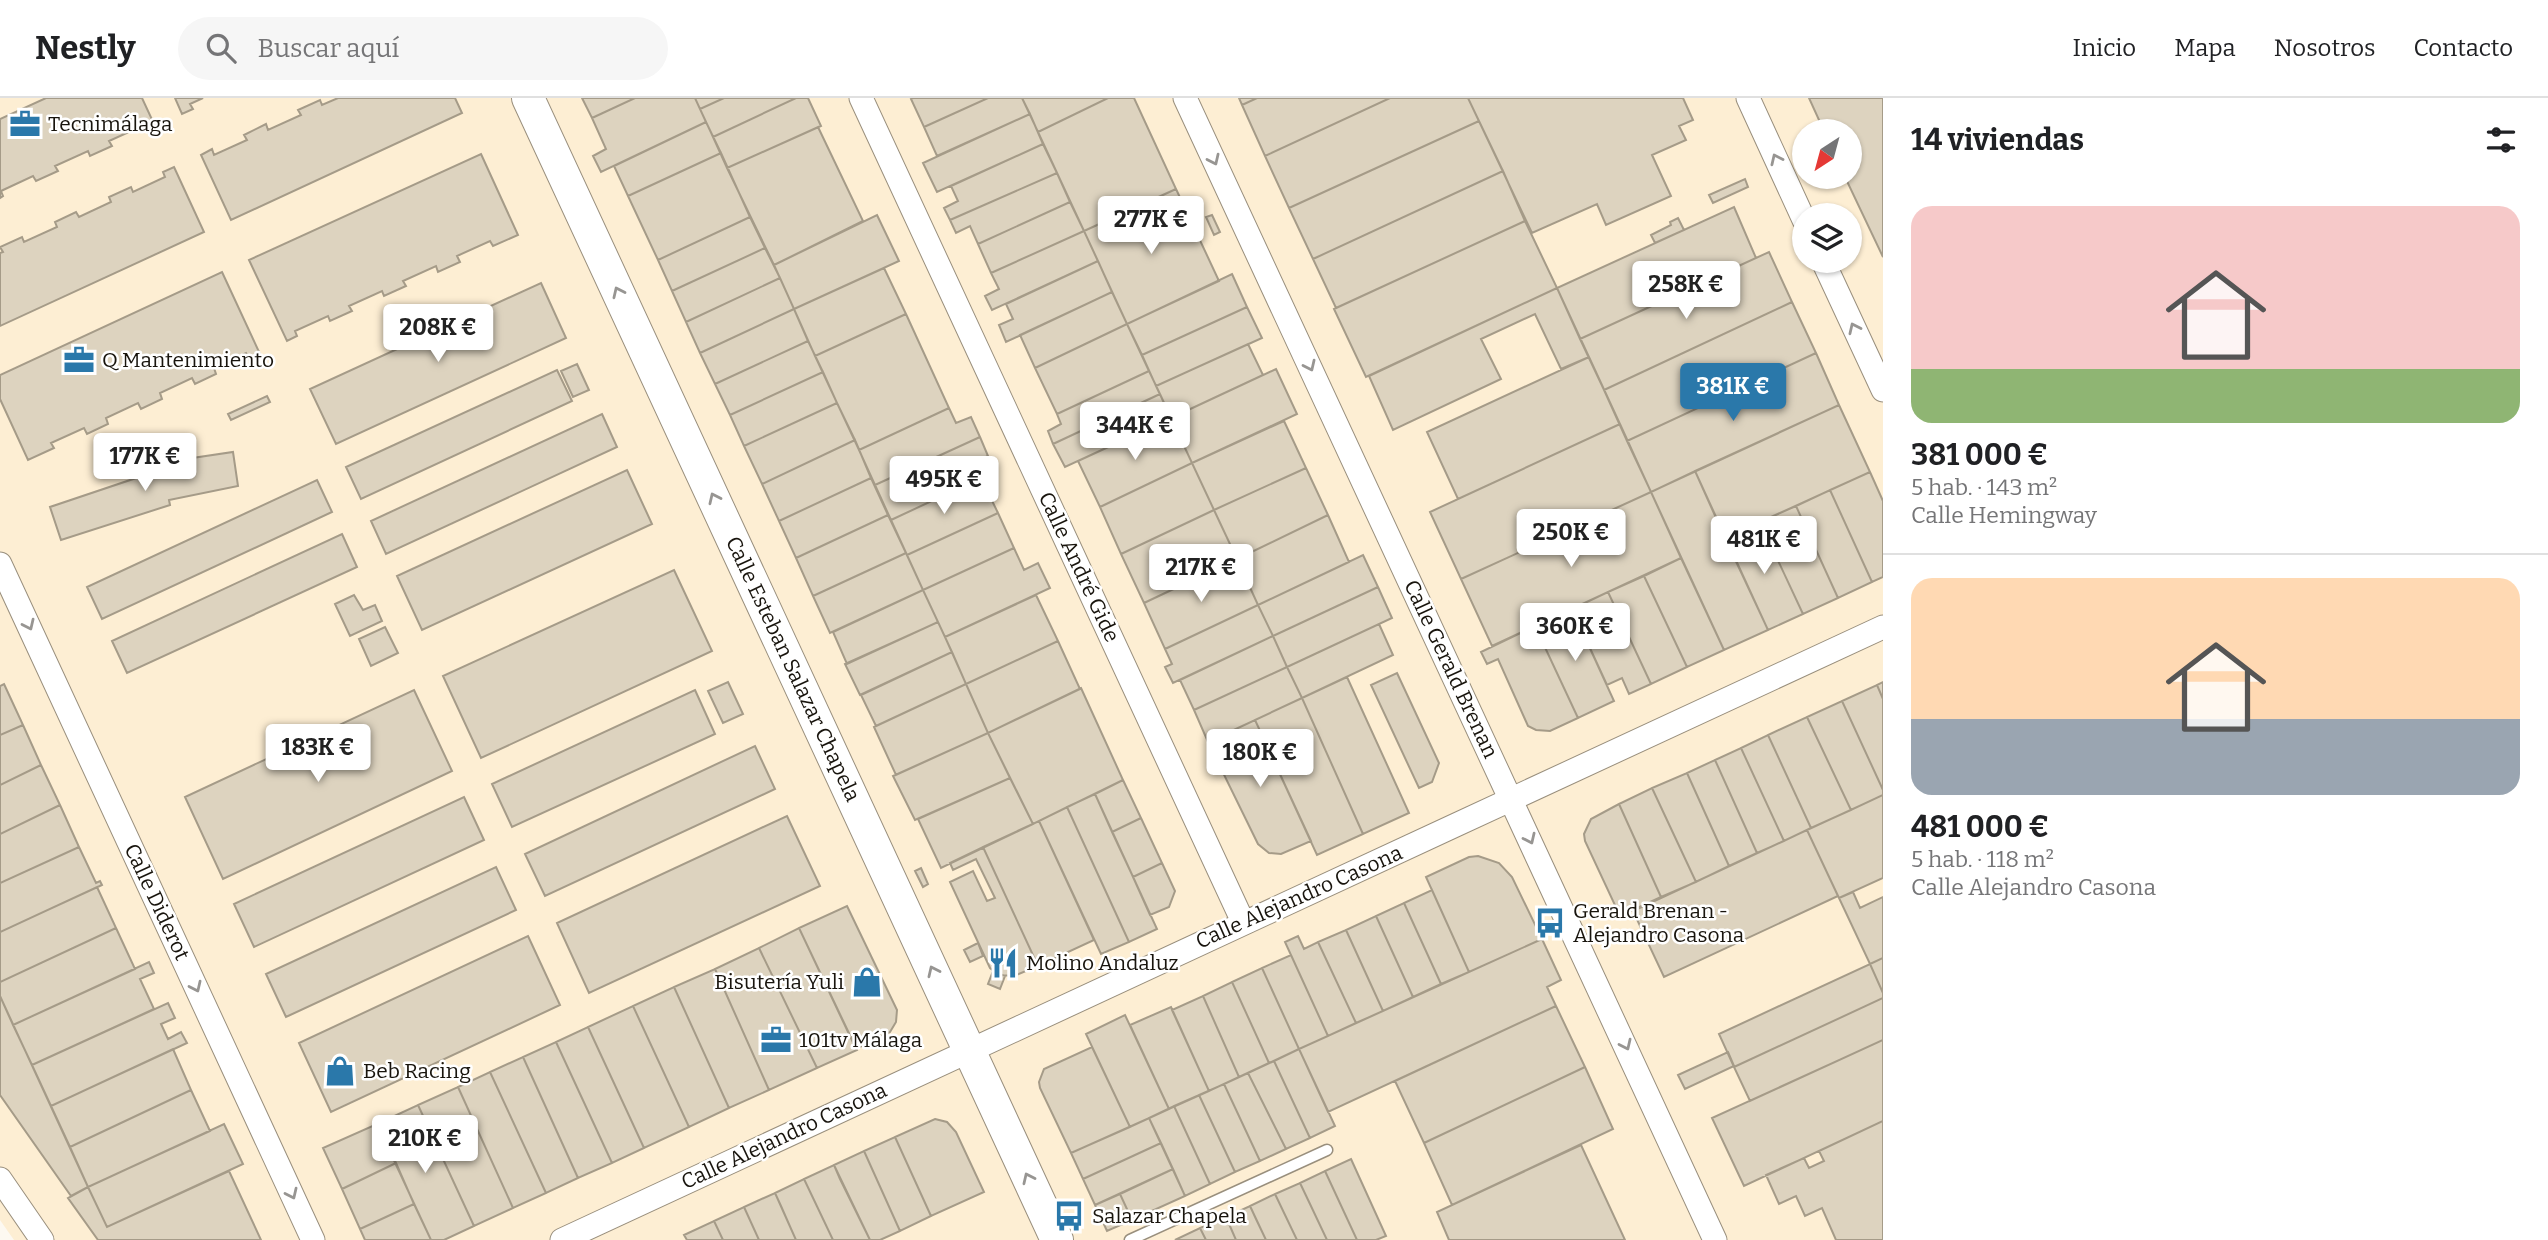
<!DOCTYPE html>
<html lang="es">
<meta charset="utf-8">
<style>
:root{--surface:#fff;--page:#f6f6f6;--text:#202124;--muted:#757577;--line:#e0e0e0;--accent:#2a78aa}
body{margin:0;font-family:Bitter,serif;background:var(--page);color:var(--text);height:100vh;display:flex;flex-direction:column;font-size:26px;white-space:nowrap}
*{box-sizing:border-box;margin:0}
p{font-size:23px;color:var(--muted)}
.icon{flex:none;width:38px;height:38px;fill:none;stroke:currentColor;stroke-width:2;stroke-linecap:round;stroke-linejoin:round}
.map{position:relative;flex:1;overflow:hidden}
.details{display:flex;flex-direction:column;background:var(--surface);width:665px}
.details>*{flex:none}
.needle{width:46px;rotate:216deg}
.controls{position:absolute;left:1792px;top:21px;display:grid;gap:14px}
.controls a{display:grid;place-items:center;width:70px;height:70px;border-radius:50%;background:var(--surface);box-shadow:0 2px 5px #0004;font-size:35px}
.price{position:absolute;translate:-50% -60px;padding:0 16px;border-radius:7px;background:#fff;color:#222;font-size:23px;line-height:46px;filter:drop-shadow(0 2px 4px #0008)}
.price::after{content:'';position:absolute;left:50%;top:42px;width:21px;height:16px;margin-left:-10px;background:inherit;clip-path:polygon(0 0,100% 0,50% 100%)}
.price.selected{background:var(--accent);color:#fff}
ul{padding:0;list-style:none}
li{display:grid;align-content:center;gap:14px;height:371px;padding:0 28px}
li+li{border-top:2px solid var(--line)}
li span{display:grid;place-items:center;height:217px;border-radius:21px;color:#555}
li>.icon{margin-inline-start:auto}
span .icon{width:126px;height:126px;fill:#fffc;stroke-width:1}
li b{font-size:30px}
h2{display:flex;justify-content:space-between;align-items:center;height:84px;padding:0 28px;font-size:30px}
header{display:flex;align-items:center;gap:42px;box-sizing:border-box;height:98px;padding:0 35px;background:var(--surface);border-bottom:2px solid var(--line)}
header strong{font-size:33px}
nav{display:flex;gap:38px;margin-inline-start:auto;font-size:24px}
.search{width:490px;height:63px;background:var(--page);display:flex;align-items:center;gap:18px;box-sizing:border-box;padding:0 24px;border-radius:38px;color:var(--muted);font-size:26px}
main{display:flex;flex:1;min-height:0}
.map>svg:first-child{display:block}
.built{fill:#fdeed3;fill-rule:evenodd}
.building{fill:#ddd3bf;stroke:#a59b88;stroke-width:2}
.lines{fill:none;stroke-linecap:round;stroke-linejoin:round}
.lane-casing{stroke:#998f7d;stroke-width:13}
.street-casing{stroke:#998f7d;stroke-width:25}
.secondary-casing{stroke:#998f7d;stroke-width:34}
.lane{stroke:#fff;stroke-width:10}
.street{stroke:#fff;stroke-width:23}
.secondary{stroke:#fff;stroke-width:32}
.oneway{stroke:#979592}
.labels{text-anchor:middle;dominant-baseline:central;stroke-width:5;stroke-linejoin:round;paint-order:stroke}
.poi-label{font-size:21px;fill:#18140d;stroke:#fff;text-anchor:start}
.street-label{font-size:21px;fill:#18140d;stroke:#fff}
</style>
<header>
<strong>Nestly</strong>
<div class="search"><svg class="icon" aria-label="search" viewBox="0 0 24 24"><circle cx="10" cy="10" r="6"/><path d="M15 15l6 6"/></svg>Buscar aquí</div>
<nav><a>Inicio</a><a>Mapa</a><a>Nosotros</a><a>Contacto</a></nav>
</header>
<main>
<div class="map">
<svg width="1883" height="1142" viewBox="0 0 1883 1142">
<rect width="100%" height="100%" fill="#fdf9f1"/>
<path class="built" d="M0,0H1883V1142H14L0,1122ZM1804,33H1850V79H1804ZM1804,117H1850V163H1804Z"/>
<path class="building" d="M46,0H142L155,28L144,33L142,28L109,43L112,48L90,58L88,53L55,68L58,73L36,83L33,78L1,93L3,98L0,100V21Z
M175,0H203L190,6L193,11L182,16Z
M338,0H455L462,15L231,122L201,57L212,51L214,57L247,42L244,37L266,26L268,32L301,17L298,12L320,2L322,7Z
M582,0H635L592,20Z
M635,0H695L706,24L601,74L593,58L606,51L592,20Z
M695,0H724L700,11Z
M724,0H796L713,39L700,11Z
M796,0H808L821,28L727,70L713,39Z
M913,0H988L924,29L911,1Z
M988,0H1022L1030,16L937,58L924,29Z
M1022,0H1108L1038,34Z
M1108,0H1134L1176,91L1084,133L1038,34Z
M1239,0H1257L1242,7Z
M1257,0H1390L1265,58L1242,7Z
M1390,0H1468L1479,23L1289,110L1265,58Z
M1468,0H1683L1693,22L1679,28L1686,42L1652,57L1671,98L1606,127L1597,106L1532,135Z
M1809,0H1883V159L1845,79H1850V33H1836L1834,29L1824,33Z
M1030,16L1043,46L937,94L923,65Z
M1479,23L1503,73L1313,161L1289,110Z
M706,24L721,55L628,98L614,68Z
M818,29L863,123L774,167L727,70Z
M1043,46L1057,75L950,122L944,110L958,103L951,88Z
M721,55L750,119L658,162L628,98Z
M481,56L518,137L493,148L490,143L457,158L460,164L438,174L436,168L403,183L406,188L384,198L382,193L349,208L352,213L330,223L328,218L295,233L297,238L287,243L249,162Z
M174,69L204,134L0,228V155L3,154L0,149L22,139L24,144L57,129L55,124L76,114L79,119L111,104L109,99L131,89L133,94L165,79L163,74Z
M1503,73L1525,123L1336,210L1313,161Z
M1057,75L1070,104L978,146L970,128L956,135L950,122Z
M1745,81L1748,89L1713,105L1709,97Z
M1176,91L1219,183L1127,226L1084,133Z
M1070,104L1084,133L991,175L978,146Z
M1734,109L1756,160L1580,241L1557,190Z
M877,117L899,163L794,211L774,167Z
M1212,117L1220,134L1214,137L1206,119Z
M750,119L765,150L672,193L658,162Z
M1678,120L1684,132L1655,145L1651,137L1671,127L1670,124Z
M1525,123L1557,190L1366,279L1334,211Z
M1084,133L1098,163L992,212L985,198L999,191L991,175Z
M765,150L780,180L686,224L672,193Z
M1769,154L1792,204L1604,292L1580,241Z
M1098,163L1112,194L1006,244L999,227L1013,221L1006,206Z
M884,170L906,216L815,258L794,211Z
M222,174L260,256L249,261L246,255L214,270L216,276L195,286L192,280L160,295L162,301L141,311L138,305L106,320L108,326L87,336L84,330L51,345L54,350L28,362L0,301V277Z
M1232,176L1247,209L1142,257L1127,226Z
M780,180L794,211L700,255L686,224Z
M541,185L566,240L336,346L310,291Z
M1557,190L1589,259L1561,271L1535,216L1481,241L1501,281L1393,332L1369,278Z
M1112,194L1127,226L1035,270L1020,237Z
M1792,204L1816,255L1627,343L1604,292Z
M1247,209L1262,240L1156,288L1142,257Z
M794,211L808,243L715,286L700,255Z
M906,216L949,310L859,352L815,258Z
M1127,226L1149,273L1057,316L1035,270Z
M808,243L823,274L730,317L715,286Z
M1248,246L1263,277L1171,320L1156,288Z
M1816,255L1839,307L1651,394L1627,343Z
M1589,259L1620,326L1458,401L1427,334Z
M577,266L589,292L573,299L561,273Z
M1276,271L1297,316L1192,365L1171,320Z
M557,272L572,303L361,401L346,369Z
M1149,273L1160,296L1053,346L1048,333L1061,326L1057,316Z
M823,274L837,305L744,348L730,317Z
M1160,296L1171,320L1065,369L1053,346Z
M267,298L270,304L231,322L228,316Z
M837,305L855,342L762,386L744,348Z
M1839,307L1870,374L1725,440L1695,373Z
M949,310L956,325L971,319L980,339L875,387L859,352Z
M602,316L617,349L386,456L371,423Z
M1171,320L1192,365L1100,409L1078,363Z
M1284,323L1306,370L1214,412L1192,365Z
M1620,326L1651,394L1461,481L1430,414Z
M980,339L988,358L974,364L981,380L891,422L875,387Z
M855,342L871,380L779,423L762,386Z
M233,354L238,388L169,402L170,407L61,442L50,409L148,376L145,367Z
M1192,365L1214,412L1121,456L1100,409Z
M1306,370L1328,417L1237,461L1214,412Z
M627,372L652,426L422,532L397,478Z
M1695,373L1768,532L1724,552L1651,394Z
M1870,374L1883,403V479L1872,484L1830,392Z
M871,380L888,417L796,460L779,423Z
M981,380L998,415L907,457L891,422Z
M317,382L332,414L102,521L87,489Z
M1830,392L1872,484L1838,500L1796,408Z
M1651,394L1681,460L1492,548L1461,481Z
M1796,408L1838,500L1803,516L1760,424Z
M1214,412L1237,461L1144,505L1121,456Z
M998,415L1014,450L923,492L907,457Z
M888,417L906,455L813,498L796,460Z
M1328,417L1349,464L1258,507L1237,461Z
M1760,424L1803,516L1768,532L1725,440Z
M342,436L357,469L127,575L112,543Z
M1014,450L1024,472L1038,465L1050,490L945,539L923,492Z
M906,455L923,492L830,535L813,498Z
M1363,457L1378,489L1273,538L1258,507Z
M1681,460L1724,552L1687,569L1644,478Z
M1237,461L1258,507L1165,551L1144,505Z
M674,472L712,553L481,660L443,578Z
M1644,478L1687,569L1651,586L1608,494Z
M1378,489L1392,520L1287,569L1273,538Z
M923,492L938,524L847,566L833,534Z
M1608,494L1651,586L1629,596L1622,580L1607,587L1572,511Z
M354,497L363,512L375,507L382,523L350,538L335,506Z
M1036,497L1058,543L966,586L945,539Z
M1258,507L1273,538L1173,585L1165,569L1172,566L1165,551Z
M1572,511L1614,603L1578,620L1535,528Z
M938,524L952,554L860,597L845,566Z
M1379,526L1393,557L1302,600L1287,569Z
M1535,528L1578,620L1550,633L1536,632L1528,628L1498,561L1487,566L1481,554Z
M385,529L398,555L371,568L359,541Z
M1273,538L1287,569L1194,612L1180,582Z
M1058,543L1080,591L988,635L966,586Z
M952,554L966,586L876,628L861,597Z
M1287,569L1302,600L1208,644L1194,612Z
M1397,575L1439,665L1432,684L1419,690L1371,587Z
M1347,579L1409,715L1363,736L1302,600Z
M728,584L743,616L723,625L708,593Z
M1883,584V601L1877,587Z
M4,586L23,627L0,637V588Z
M966,586L988,635L896,677L874,629Z
M1877,587L1883,601V692L1842,603Z
M1081,590L1123,682L1033,726L988,635Z
M414,592L452,673L223,781L185,699Z
M695,592L715,636L512,729L492,686Z
M1302,600L1363,736L1317,757L1255,622Z
M1842,603L1883,692V697L1851,712L1807,619Z
M1807,619L1851,712L1811,730L1768,637Z
M1255,622L1311,743L1281,756L1269,755L1258,746L1208,644Z
M23,627L41,667L0,687V637Z
M988,635L1010,680L915,722L893,678Z
M1768,637L1811,730L1784,743L1741,650Z
M755,648L775,691L545,798L525,756Z
M1741,650L1784,743L1757,755L1715,662Z
M1715,662L1757,755L1729,768L1687,675Z
M41,667L60,707L0,736V687Z
M1687,675L1729,768L1696,784L1652,690Z
M1010,680L1033,726L941,770L918,721Z
M1123,682L1141,720L1112,734L1095,696Z
M1652,690L1696,784L1661,799L1619,706Z
M1095,696L1157,831L1129,844L1067,709Z
M1883,697V780L1839,800L1807,732Z
M464,699L484,742L254,849L234,806Z
M1619,706L1661,799L1620,818L1585,743L1584,736L1591,721Z
M60,707L79,749L0,785V736Z
M1067,709L1129,844L1101,856L1039,723Z
M787,718L820,788L589,895L557,825Z
M1141,720L1162,765L1133,779L1112,734Z
M1039,723L1094,842L1038,868L983,749Z
M1807,732L1838,798L1664,879L1633,813Z
M79,749L96,785L100,783L102,787L0,834V785Z
M983,749L1038,868L1014,878L999,877L990,870L950,784L973,773L987,803L995,800L976,761L953,772L950,765Z
M1478,758L1499,765L1512,779L1542,841L1469,874L1426,779L1469,759Z
M1162,765L1175,793L1169,809L1150,817L1133,779Z
M496,769L516,812L286,919L266,876Z
M921,770L928,786L923,789L915,773Z
M97,789L116,830L0,884V834Z
M1432,792L1469,874L1441,886L1404,805Z
M1853,794L1860,810L1883,799V860L1870,866L1839,800Z
M1404,805L1441,886L1413,899L1376,818Z
M847,808L897,912L896,924L890,934L856,951L799,830Z
M1376,818L1413,899L1383,913L1346,832Z
M116,830L135,871L13,927L0,898V884Z
M799,830L857,952L817,970L759,850Z
M1346,832L1383,913L1356,925L1318,844Z
M528,838L560,907L331,1014L299,945Z
M1298,838L1304,851L1318,844L1356,925L1328,938L1285,844Z
M1542,841L1561,882L1547,889L1556,908L1328,1014L1299,951Z
M978,845L983,858L970,864L964,852Z
M759,850L817,970L769,992L715,871Z
M1291,857L1328,938L1299,951L1262,870Z
M1883,860V895L1870,866Z
M149,864L154,875L140,881L154,911L32,967L13,927Z
M1870,866L1883,895V900L1734,969L1719,936Z
M1262,870L1299,951L1269,965L1232,884Z
M715,871L769,992L729,1010L674,889Z
M993,873L1005,878L1000,891L988,886Z
M1232,884L1269,965L1239,979L1203,898Z
M674,889L729,1010L689,1029L633,908Z
M0,898L88,1089L71,1098L0,997Z
M1203,898L1239,979L1209,993L1172,912Z
M1883,900V942L1750,1003L1734,969Z
M168,905L175,920L161,926L168,941L181,934L187,945L51,1008L32,967Z
M633,908L689,1029L644,1050L588,929Z
M1556,908L1585,969L1424,1045L1395,983Z
M1171,909L1209,993L1169,1011L1130,927Z
M1125,917L1169,1011L1130,1029L1086,936Z
M588,929L644,1050L612,1065L556,944Z
M1883,942V1023L1744,1088L1712,1020Z
M556,944L612,1065L578,1080L523,959Z
M1092,949L1130,1029L1071,1055L1040,990L1039,984L1044,971Z
M173,951L191,992L70,1049L51,1008Z
M1299,951L1335,1028L1310,1040L1274,963Z
M1728,954L1734,968L1685,991L1678,977Z
M523,959L578,1080L546,1095L490,974Z
M1274,963L1310,1040L1286,1051L1248,975Z
M1585,969L1613,1031L1452,1107L1424,1045Z
M490,974L546,1095L513,1110L458,989Z
M1248,975L1286,1051L1260,1063L1224,986Z
M1224,986L1260,1063L1235,1074L1199,997Z
M458,989L513,1110L474,1128L418,1007Z
M191,992L210,1033L88,1089L70,1049Z
M1199,997L1235,1074L1210,1086L1174,1008Z
M418,1007L474,1128L444,1142H431L377,1026Z
M1174,1008L1210,1086L1185,1098L1149,1020Z
M1149,1020L1161,1045L1083,1081L1071,1055Z
M935,1021L947,1024L956,1034L984,1094L931,1118L895,1039Z
M1883,1023V1142H1836L1822,1110L1805,1118L1796,1098L1779,1106L1766,1077L1804,1060L1809,1070L1824,1063L1819,1053Z
M224,1026L243,1066L107,1129L88,1089Z
M377,1026L396,1065L342,1091L323,1050Z
M895,1039L931,1118L900,1133L864,1053Z
M1161,1045L1173,1071L1095,1107L1083,1081Z
M1581,1047L1625,1142H1449L1437,1114Z
M864,1053L900,1133L880,1142H870L834,1067Z
M1351,1061L1386,1138L1376,1142H1357L1325,1073Z
M396,1065L414,1106L360,1131L342,1091Z
M834,1067L840,1081L870,1142H833L804,1081Z
M1173,1071L1185,1098L1132,1122L1120,1096Z
M229,1073L261,1142H98L68,1100L88,1089L107,1129Z
M1325,1073L1357,1142H1327L1310,1106L1300,1085Z
M804,1081L833,1142H796L775,1095Z
M1300,1085L1310,1106L1327,1142H1297L1275,1096Z
M775,1095L781,1108L796,1142H759L744,1109Z
M1120,1096L1132,1122L1107,1133L1095,1107Z
M1275,1096L1297,1142H1266L1250,1108Z
M414,1106L431,1142H365L360,1131Z
M1250,1108L1256,1121L1266,1142H1236L1226,1119Z
M744,1109L759,1142H723L714,1123Z
M1226,1119L1236,1142H1206L1200,1130Z
M714,1123L723,1142H687L684,1137Z
M1200,1130L1206,1142H1175Z"/>
<g class="lines">
<g class="lane-casing">
<path id="lane" d="M1130,1142L1327,1052"/>
</g>
<g class="street-casing">
<path id="street" d="M861,0L1243,824
M1185,0L1715,1142
M1748,0L1804,122
M1823,163L1883,292
M0,466L313,1142
M0,1081L42,1142
M562,1142C1002,935 1443,734 1883,529"/>
</g>
<g class="secondary-casing">
<path id="secondary" d="M528,0L1057,1142"/>
</g>
<use href="#lane" class="lane"/>
<use href="#street" class="street"/>
<use href="#secondary" class="secondary"/>
</g>
<defs><path id="oneway-chevron" d="M-2-3.5L2.5 0L-2 3.5" fill="none" stroke-width="1.6" stroke-linecap="round" stroke-linejoin="round" transform="scale(1.75)"/></defs>
<g class="oneway">
<use href="#oneway-chevron" transform="translate(1776 61) rotate(-115)"/>
<use href="#oneway-chevron" transform="translate(1214 62) rotate(65)"/>
<use href="#oneway-chevron" transform="translate(618 194) rotate(-115)"/>
<use href="#oneway-chevron" transform="translate(1854 230) rotate(-115)"/>
<use href="#oneway-chevron" transform="translate(1310 268) rotate(65)"/>
<use href="#oneway-chevron" transform="translate(714 400) rotate(-115)"/>
<use href="#oneway-chevron" transform="translate(29 527) rotate(65)"/>
<use href="#oneway-chevron" transform="translate(1530 741) rotate(65)"/>
<use href="#oneway-chevron" transform="translate(933 873) rotate(-115)"/>
<use href="#oneway-chevron" transform="translate(196 889) rotate(65)"/>
<use href="#oneway-chevron" transform="translate(1626 947) rotate(65)"/>
<use href="#oneway-chevron" transform="translate(1028 1080) rotate(-115)"/>
<use href="#oneway-chevron" transform="translate(292 1096) rotate(65)"/>
</g>
<defs>
<g id="office-bare" transform="scale(2.415)"><path d="M-6-3h4V-5.5h4V-3h4V5H-6ZM-1-4.5V-3h2v-1.5ZM-6 0V1H6V0Z" fill="#2a78aa" stroke="#fff" stroke-width="2.5" paint-order="stroke"/></g>
<g id="bus-bare" transform="scale(2.415)"><path d="M-5-6H5V4H4V6H2V4H-2V6H-4V4H-5ZM-3.5-4V0h7V-4ZM-3.5 1.2v1.5H-2V1.2ZM2 1.2v1.5H3.5V1.2Z" fill="#2a78aa" stroke="#fff" stroke-width="2.5" paint-order="stroke"/></g>
<g id="restaurant-bare" transform="scale(2.415)"><path d="M-5-6h1v4h1v-4h1v4h1v-4h1v5L-1.5 .5V6h-2V.5L-5-1ZM5-6V6H3V1.5H1.5Q1.5-4 5-6Z" fill="#2a78aa" stroke="#fff" stroke-width="2.5" paint-order="stroke"/></g>
<g id="shop-bare" transform="scale(2.415)"><path d="M-5-2.5h2.3a2.7 3.5 0 0 1 5.4 0H5L5.5 6h-11ZM-1.5-2.5h3a1.5 2.3 0 0 0-3 0Z" fill="#2a78aa" stroke="#fff" stroke-width="2.5" paint-order="stroke"/></g>
</defs>
<g fill-rule="evenodd">
<use href="#office-bare" x="25" y="26"/>
<use href="#office-bare" x="79" y="262"/>
<use href="#bus-bare" x="1550" y="825"/>
<use href="#restaurant-bare" x="1003" y="865"/>
<use href="#shop-bare" x="867" y="884"/>
<use href="#office-bare" x="776" y="942"/>
<use href="#shop-bare" x="340" y="973"/>
<use href="#bus-bare" x="1069" y="1118"/>
</g>
<g class="labels">
<g class="poi-label">
<text x="48" y="26">Tecnimálaga</text>
<text x="102" y="262">Q Mantenimiento</text>
<text x="1573" y="813">Gerald Brenan -<tspan x="1573" dy="24">Alejandro Casona</tspan></text>
<text x="1026" y="865">Molino Andaluz</text>
<text x="844" y="884" text-anchor="end">Bisutería Yuli</text>
<text x="799" y="942">101tv Málaga</text>
<text x="363" y="973">Beb Racing</text>
<text x="1092" y="1118">Salazar Chapela</text>
</g>
<g class="street-label">
<text transform="translate(1079 469) rotate(65)">Calle André Gide</text>
<text transform="translate(793 571) rotate(65)">Calle Esteban Salazar Chapela</text>
<text transform="translate(1451 571) rotate(65)">Calle Gerald Brenan</text>
<text transform="translate(1299 799) rotate(-24)">Calle Alejandro Casona</text>
<text transform="translate(157 804) rotate(65)">Calle Diderot</text>
<text transform="translate(784 1038) rotate(-25)">Calle Alejandro Casona</text>
</g>
</g>
</svg>
<div class="controls">
<a><svg class="needle" viewBox="-14 -14 28 28"><path d="M0-13l5 13h-10z" fill="#e53935"/><path d="M0 13l5-13h-10z" fill="#757577"/></svg></a>
<a><svg class="icon" aria-label="layers" viewBox="0 0 24 24"><path d="M12 4l9 5-9 5-9-5zM3 14l9 5 9-5"/></svg></a>
</div>
<b class="price" style="left:1151px;top:158px">277K €</b>
<b class="price" style="left:1686px;top:223px">258K €</b>
<b class="price" style="left:438px;top:266px">208K €</b>
<b class="price selected" style="left:1733px;top:325px">381K €</b>
<b class="price" style="left:1135px;top:364px">344K €</b>
<b class="price" style="left:145px;top:395px">177K €</b>
<b class="price" style="left:944px;top:418px">495K €</b>
<b class="price" style="left:1571px;top:471px">250K €</b>
<b class="price" style="left:1764px;top:478px">481K €</b>
<b class="price" style="left:1201px;top:506px">217K €</b>
<b class="price" style="left:1575px;top:565px">360K €</b>
<b class="price" style="left:318px;top:686px">183K €</b>
<b class="price" style="left:1260px;top:691px">180K €</b>
<b class="price" style="left:425px;top:1077px">210K €</b>
</div>
<section class="details">
<h2>14 viviendas<svg class="icon" aria-label="filters" viewBox="0 0 24 24"><path d="M4 7h16M4 17h16"/><circle cx="9" cy="7" r="2"/><circle cx="15" cy="17" r="2"/></svg></h2>
<ul>
<li><span style="background:linear-gradient(#f6c9c9 75%,#8fb573 0)"><svg class="icon" aria-label="home" viewBox="0 0 24 24"><path d="M3 11l9-7 9 7M6 9v11h12V9"/></svg></span><div><b>381 000 €</b><p>5 hab. · 143 m²</p><p>Calle Hemingway</p></div></li>
<li><span style="background:linear-gradient(#ffd9b3 65%,#9aa5b1 0)"><svg class="icon" aria-label="home" viewBox="0 0 24 24"><path d="M3 11l9-7 9 7M6 9v11h12V9"/></svg></span><div><b>481 000 €</b><p>5 hab. · 118 m²</p><p>Calle Alejandro Casona</p></div></li>
</ul>
</section>
</main>
